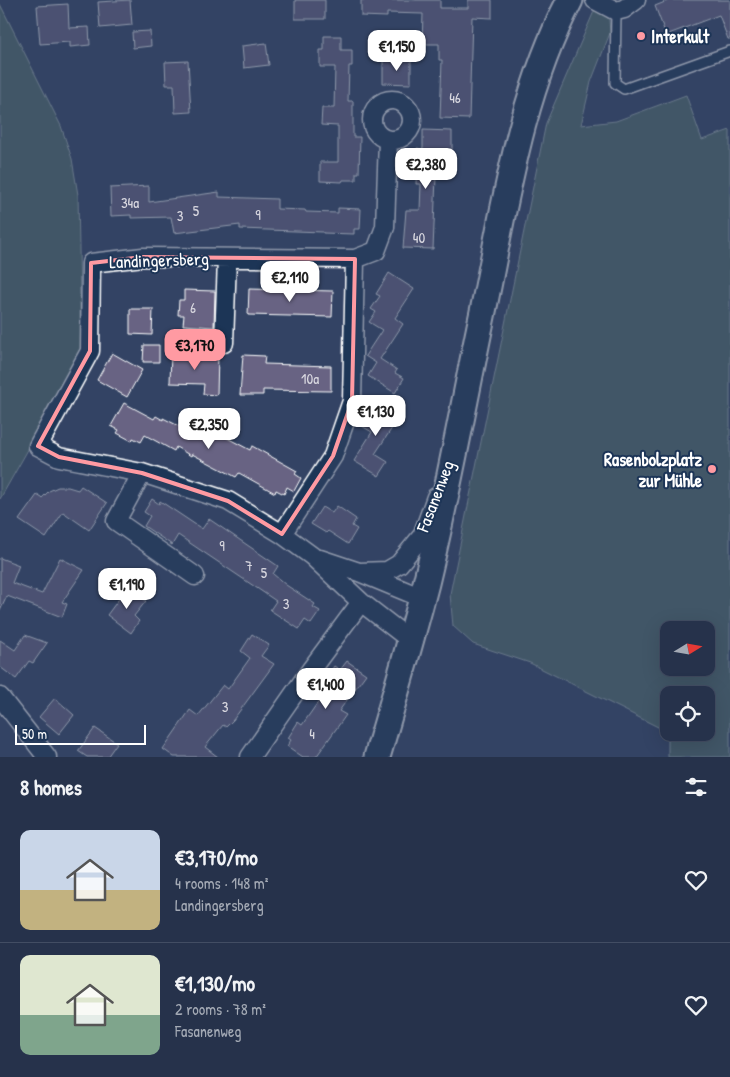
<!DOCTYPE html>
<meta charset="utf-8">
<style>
:root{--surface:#26324b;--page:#2e3a52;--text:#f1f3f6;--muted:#a4aab5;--line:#424d63;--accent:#ff9aa2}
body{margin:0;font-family:"Patrick Hand",sans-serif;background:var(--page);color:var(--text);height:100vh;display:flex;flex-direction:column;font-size:19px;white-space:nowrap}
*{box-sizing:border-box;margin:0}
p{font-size:16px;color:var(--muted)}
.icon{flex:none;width:28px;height:28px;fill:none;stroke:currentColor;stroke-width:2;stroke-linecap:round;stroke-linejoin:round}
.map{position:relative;height:757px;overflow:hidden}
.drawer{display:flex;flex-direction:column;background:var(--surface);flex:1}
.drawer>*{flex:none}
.needle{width:32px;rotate:79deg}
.tools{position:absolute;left:660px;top:621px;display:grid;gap:10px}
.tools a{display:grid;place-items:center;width:55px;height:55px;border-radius:10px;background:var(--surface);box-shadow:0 5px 20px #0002,0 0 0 1px var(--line);font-size:25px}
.scale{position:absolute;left:15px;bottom:12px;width:131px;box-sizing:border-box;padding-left:5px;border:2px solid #fff;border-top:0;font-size:14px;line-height:18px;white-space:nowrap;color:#fff;-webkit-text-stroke:4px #1d3557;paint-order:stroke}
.price{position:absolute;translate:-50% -42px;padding:0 11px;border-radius:10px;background:#fff;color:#222;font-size:16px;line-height:32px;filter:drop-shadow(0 1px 2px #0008)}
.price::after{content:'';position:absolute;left:50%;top:30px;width:15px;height:11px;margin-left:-8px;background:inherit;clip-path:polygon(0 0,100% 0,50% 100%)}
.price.active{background:var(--accent);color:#111}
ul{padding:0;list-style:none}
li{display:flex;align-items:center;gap:15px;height:125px;padding:0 20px}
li+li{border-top:1px solid var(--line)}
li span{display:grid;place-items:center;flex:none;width:140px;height:100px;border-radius:10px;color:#555}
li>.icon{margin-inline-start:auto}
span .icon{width:60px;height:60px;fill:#fffc;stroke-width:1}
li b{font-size:21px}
h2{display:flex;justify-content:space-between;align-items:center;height:60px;padding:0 20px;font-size:21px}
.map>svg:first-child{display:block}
.green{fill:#526e6c;stroke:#a8b6b6;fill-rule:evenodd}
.building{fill:#676483;stroke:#fff}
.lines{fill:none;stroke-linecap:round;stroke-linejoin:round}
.lane-casing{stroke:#fff;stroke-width:12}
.street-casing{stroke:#fff;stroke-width:21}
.secondary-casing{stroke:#fff;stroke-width:29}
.lane{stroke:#1d3557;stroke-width:9}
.street{stroke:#1d3557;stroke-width:18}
.secondary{stroke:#1d3557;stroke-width:25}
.marked{fill:none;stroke:#ff9aa2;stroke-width:4;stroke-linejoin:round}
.poi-dot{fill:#ff9aa2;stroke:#1d3557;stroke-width:2}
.labels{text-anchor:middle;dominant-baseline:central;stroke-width:4;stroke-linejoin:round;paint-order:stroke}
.number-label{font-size:15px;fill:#d9d8e0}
.poi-label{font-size:18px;font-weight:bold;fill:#fff;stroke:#1d3557;text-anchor:start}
.street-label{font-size:18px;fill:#fff;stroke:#1d3557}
</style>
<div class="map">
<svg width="730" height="757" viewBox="0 0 730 757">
<rect width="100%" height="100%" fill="#334364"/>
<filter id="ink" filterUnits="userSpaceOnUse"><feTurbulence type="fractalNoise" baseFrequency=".02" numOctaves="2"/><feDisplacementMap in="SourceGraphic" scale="10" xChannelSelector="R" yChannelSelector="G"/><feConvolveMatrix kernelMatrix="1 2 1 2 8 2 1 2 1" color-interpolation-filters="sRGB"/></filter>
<g filter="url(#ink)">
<path class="green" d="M0,4L61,126L72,159L78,195L81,356L0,499Z
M595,9L605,14L609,20L610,33L591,82L581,125L616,121L686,95L702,140L730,130V757H668V732L530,663L473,644L453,626L450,594L546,123ZM669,630H706V668H669ZM669,695H706V732H669Z"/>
<path class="building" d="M130,0L132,25L100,28L98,2Z
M295,0H325V19H295Z
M361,0H440V8H468V0H492V18L472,17L469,119L440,118L442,60H439V44H422L423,14L387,13V17L361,16Z
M670,0H730V39H728L719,15L666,35L655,6Z
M68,4L69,28L89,27L90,45L70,47V42L40,44L37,6Z
M150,31L151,46L133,48L132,32Z
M324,36H341V50H352V66H349L348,101H353V137H360L359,173H356V180H343L342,182L320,181V162H338V126L321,125L322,108H334L335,67H320V50H324Z
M266,43L269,65L244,68L242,46Z
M383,60H411V84L383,83Z
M188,61L191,112L175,113L174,85H166L165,62Z
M423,130L452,131V153H437L433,249L403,248L406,210H420L421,184H416L417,148L423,149Z
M149,186V202L219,192V197L277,199V209L305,210L306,212L338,213V208L361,209L360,229H354V234L323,233V232L240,229V225L174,233L171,217L131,218V215L111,216L110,188Z
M389,273L414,289L395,318L403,324L380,359L397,370L395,373L404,378L395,393L368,376L376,363L365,356L382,330L369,322L376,312L371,309L380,296L376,294Z
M249,289L333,291L332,317L248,315Z
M184,290L215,291L214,327L183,325L184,315H178L179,300H184Z
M130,309H153L152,335L130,334Z
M144,345H159V362H143Z
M112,353L142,370L127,397L97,380Z
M171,353L218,355L217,395L203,394L204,384L170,383Z
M243,355L265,356L264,364L331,366V391L263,390V395H240Z
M376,400L391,409L389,414L398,419L375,454L388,462L379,476L354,461L372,432L360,425Z
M124,403L154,419L156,416L163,420V418L208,441L214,431L250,450L252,446L297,471L295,474L301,478L294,491L287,487L284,494L276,490L275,493L239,473L236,477L192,454L191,456L176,447L174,451L145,435L141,442L133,438L132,441L117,433L119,430L111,426Z
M81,486L107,503L89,530L63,512L46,538L19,520L37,495L42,498L49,491L58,487H68L78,490Z
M152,499L159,504L160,501L202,529L209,519L278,566L273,574L286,585L315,604L313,607L320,611L311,624L305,620L299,629L270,610L276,601L224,566L178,535L172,545L144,526L150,516L144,512Z
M337,506L356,519L352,526L357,529L348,544L328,531L326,533L311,524L322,507L332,513Z
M0,558L19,565L12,583L42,594L60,558L84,570L62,602L67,604L62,617L7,596L0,611Z
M127,588L146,601L134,616L139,621L131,633L107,615Z
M252,634L269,645L261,656L274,664L233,720L226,727L223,725L205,747L218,757H174L163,749L190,710L198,716L223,685L228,689L250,658L241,651Z
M25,635L47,643L33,663L29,661L16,679L0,667V640L15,650Z
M347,661L366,674L339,711L346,715L316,757H303L287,746L291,740L288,738L298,722L302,725L321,698L315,694L319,687L316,685L326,670L330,672L334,666L340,670Z
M55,698L74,715L59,734L39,717Z
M95,728L117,743L107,757H87L78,751Z"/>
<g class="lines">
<g class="lane-casing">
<path id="lane" d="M616,11L615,83L624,89L730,51"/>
</g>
<g class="street-casing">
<path id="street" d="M595,0L616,11L624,9L636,0
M372 120a20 20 0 1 1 40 0a20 20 0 1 1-40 0Z
M388,140L385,227L376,251L355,259L143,257L91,263L90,351L38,446L59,457L142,473L228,501L282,534L312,556L361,602L410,640
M224,343L227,259
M142,473L116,521L195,576
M282,534L333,456L352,401L355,259
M320,559L359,572L422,598
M359,572L387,571L399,564L422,536L436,497
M0,697L47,757
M250,757L312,668L361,602"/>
</g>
<g class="secondary-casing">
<path id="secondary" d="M377,757C394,699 411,641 426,583C447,497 463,408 481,321C504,213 518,99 570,0"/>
</g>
<use href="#lane" class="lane"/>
<use href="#street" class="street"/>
<use href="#secondary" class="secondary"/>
</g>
</g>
<path d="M0 0H730V757H0ZM143,257L355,259L352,401L333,456L282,534L228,501L142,473L59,457L38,446L90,351L91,263Z" fill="#334364" fill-opacity=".55" fill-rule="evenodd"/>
<path class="marked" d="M143,257L355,259L352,401L333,456L282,534L228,501L142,473L59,457L38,446L90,351L91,263Z"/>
<g class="poi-dot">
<circle cx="641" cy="36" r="5"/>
<circle cx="712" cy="469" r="5"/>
</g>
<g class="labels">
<g class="number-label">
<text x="455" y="97">46</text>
<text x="130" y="202">34a</text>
<text x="196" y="210">5</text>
<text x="258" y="214">9</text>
<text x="180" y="215">3</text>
<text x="419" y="237">40</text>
<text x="193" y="307">6</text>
<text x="310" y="378">10a</text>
<text x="222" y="545">9</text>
<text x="249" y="565">7</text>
<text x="264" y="572">5</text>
<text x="286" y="603">3</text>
<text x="225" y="706">3</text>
<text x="312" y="733">4</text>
</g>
<g class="poi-label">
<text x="651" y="36">Interkult</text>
<text x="702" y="459" text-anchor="end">Rasenbolzplatz<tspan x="702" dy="21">zur Mühle</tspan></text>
</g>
<g class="street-label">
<text transform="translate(159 260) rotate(-2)">Landingersberg</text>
<text transform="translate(435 496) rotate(-69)">Fasanenweg</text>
</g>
</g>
</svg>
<div class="tools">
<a><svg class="needle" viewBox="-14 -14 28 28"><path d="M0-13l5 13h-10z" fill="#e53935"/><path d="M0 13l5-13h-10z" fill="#a4aab5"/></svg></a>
<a><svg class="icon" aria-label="locate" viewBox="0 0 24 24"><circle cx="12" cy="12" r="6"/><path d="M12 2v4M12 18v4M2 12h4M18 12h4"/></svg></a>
</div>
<div class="scale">50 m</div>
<b class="price" style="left:397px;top:72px">€1,150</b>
<b class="price" style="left:426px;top:190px">€2,380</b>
<b class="price" style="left:290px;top:303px">€2,110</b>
<b class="price active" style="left:195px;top:371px">€3,170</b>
<b class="price" style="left:376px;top:437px">€1,130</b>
<b class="price" style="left:209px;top:450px">€2,350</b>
<b class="price" style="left:127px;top:610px">€1,190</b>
<b class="price" style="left:326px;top:710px">€1,400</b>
</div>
<section class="drawer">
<h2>8 homes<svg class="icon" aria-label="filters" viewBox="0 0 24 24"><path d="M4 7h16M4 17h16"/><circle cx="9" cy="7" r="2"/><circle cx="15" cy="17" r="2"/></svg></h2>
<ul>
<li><span style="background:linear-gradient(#c9d6e8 60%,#c2b280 0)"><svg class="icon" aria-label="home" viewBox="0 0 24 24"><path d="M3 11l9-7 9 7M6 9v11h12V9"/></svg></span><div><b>€3,170/mo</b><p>4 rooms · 148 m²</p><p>Landingersberg</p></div><svg class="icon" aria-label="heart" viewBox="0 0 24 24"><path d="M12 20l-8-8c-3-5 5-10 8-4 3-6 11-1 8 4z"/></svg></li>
<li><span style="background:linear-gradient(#dfe7d0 60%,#7fa58c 0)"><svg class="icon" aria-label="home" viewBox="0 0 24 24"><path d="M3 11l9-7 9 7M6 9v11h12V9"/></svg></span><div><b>€1,130/mo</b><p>2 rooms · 78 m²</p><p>Fasanenweg</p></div><svg class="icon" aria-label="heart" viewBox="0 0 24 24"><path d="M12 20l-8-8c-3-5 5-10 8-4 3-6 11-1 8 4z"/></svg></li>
</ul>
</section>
